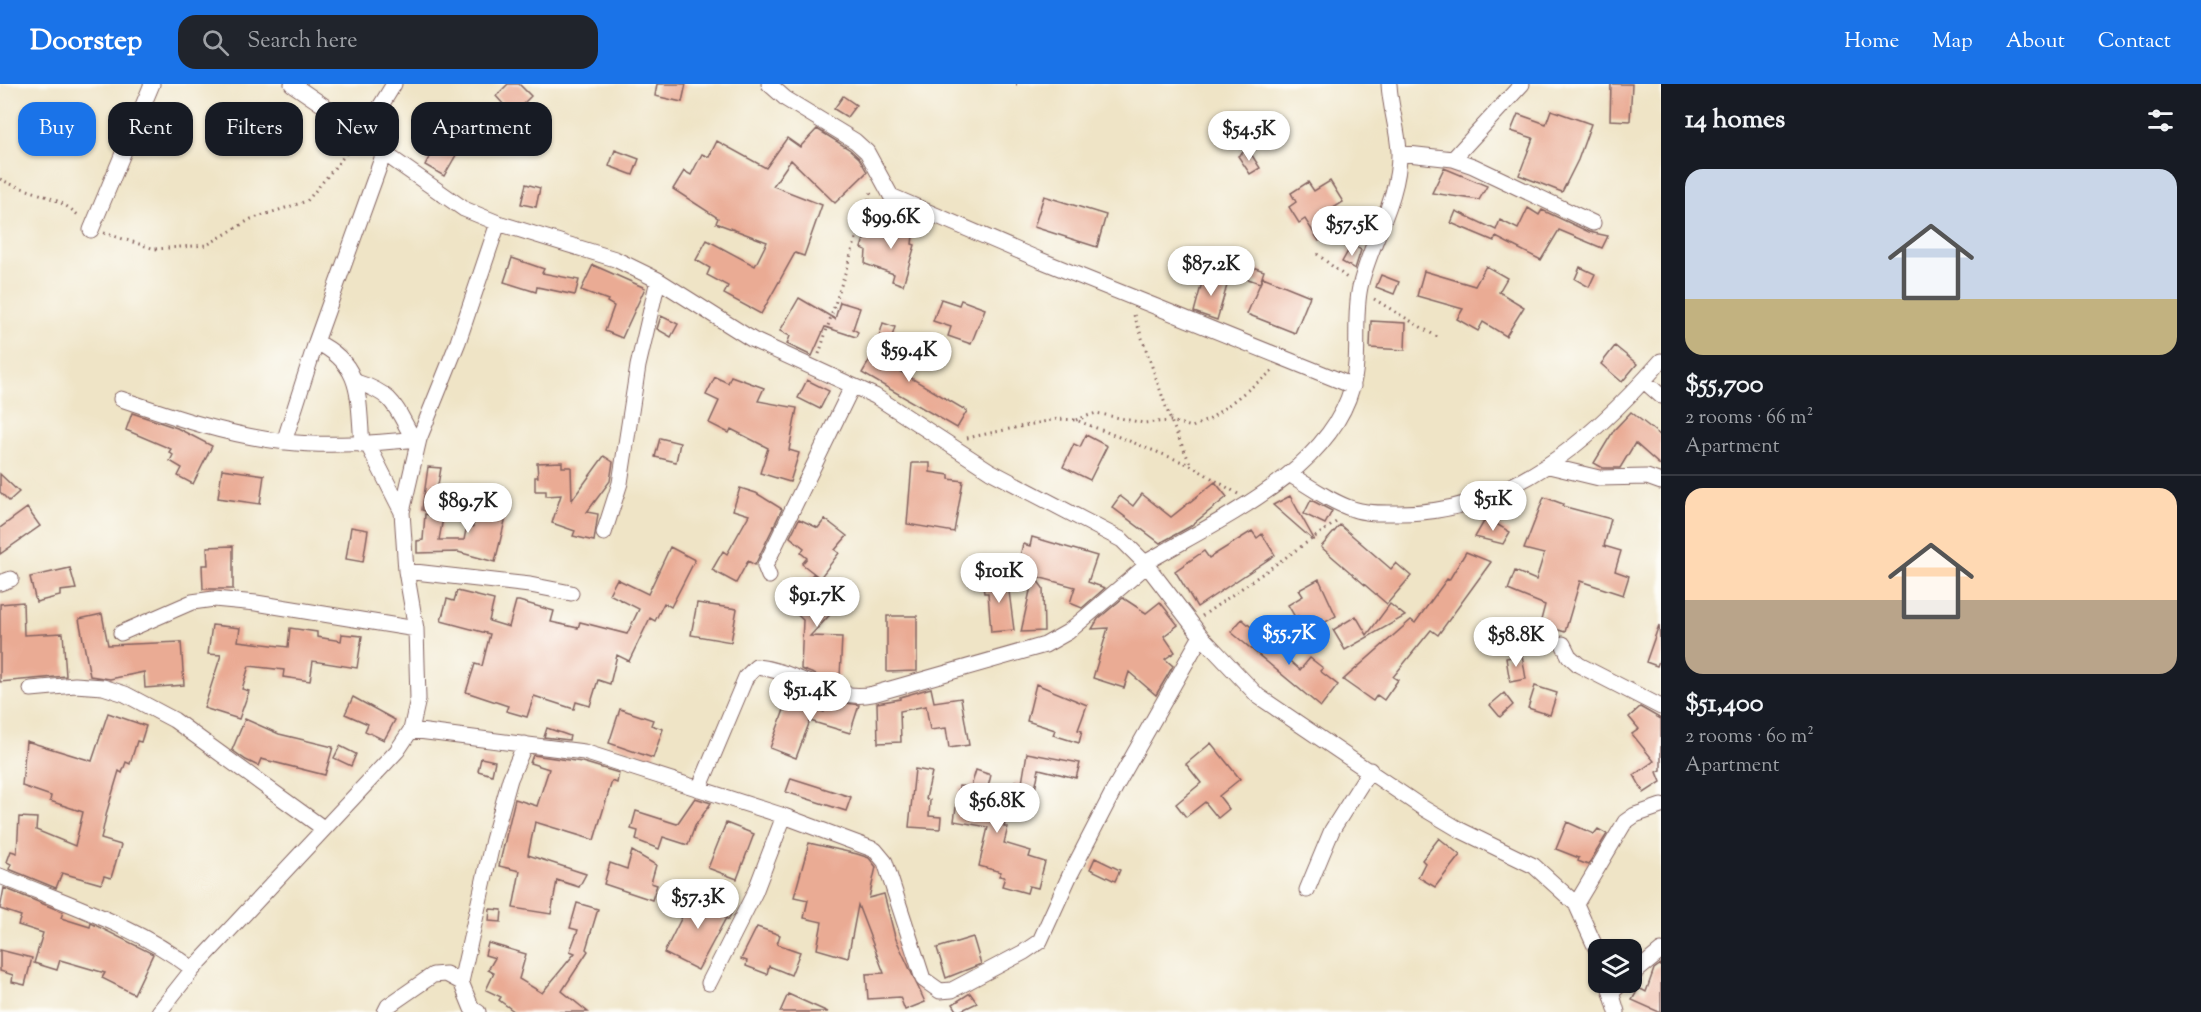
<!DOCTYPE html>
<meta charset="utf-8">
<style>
:root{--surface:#171b24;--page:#20242c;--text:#f1f3f6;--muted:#9ea1a6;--line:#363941;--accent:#1a73e8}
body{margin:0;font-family:"Sorts Mill Goudy",serif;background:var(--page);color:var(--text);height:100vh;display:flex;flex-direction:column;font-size:22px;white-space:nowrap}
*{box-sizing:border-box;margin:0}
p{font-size:20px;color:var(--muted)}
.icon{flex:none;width:33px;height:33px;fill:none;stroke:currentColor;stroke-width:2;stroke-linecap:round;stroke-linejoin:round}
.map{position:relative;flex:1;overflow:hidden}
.drawer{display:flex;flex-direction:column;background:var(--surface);width:540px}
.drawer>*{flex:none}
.banner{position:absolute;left:18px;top:18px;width:570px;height:54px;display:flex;gap:12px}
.controls{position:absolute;left:1588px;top:855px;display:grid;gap:12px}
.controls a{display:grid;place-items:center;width:54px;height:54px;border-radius:12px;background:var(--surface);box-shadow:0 2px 4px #0004;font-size:30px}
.price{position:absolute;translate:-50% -51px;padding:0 14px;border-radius:21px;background:#fff;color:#222;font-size:20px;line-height:39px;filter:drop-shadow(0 2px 3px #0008)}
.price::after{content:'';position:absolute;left:50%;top:36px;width:18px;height:14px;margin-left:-9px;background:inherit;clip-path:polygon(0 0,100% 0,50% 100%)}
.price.selected{background:var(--accent);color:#fff}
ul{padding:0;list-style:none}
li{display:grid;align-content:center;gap:12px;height:318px;padding:0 24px}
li+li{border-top:2px solid var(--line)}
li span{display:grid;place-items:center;height:186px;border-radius:18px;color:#555}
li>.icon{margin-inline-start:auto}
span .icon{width:108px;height:108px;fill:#fffc;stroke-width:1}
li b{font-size:26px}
h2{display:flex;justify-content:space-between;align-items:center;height:72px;padding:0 24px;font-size:26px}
.pill{padding:0 21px;border-radius:18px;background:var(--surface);box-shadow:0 2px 4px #0004;font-size:21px;line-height:54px}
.pill.selected{background:var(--accent);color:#fff}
header{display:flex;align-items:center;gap:36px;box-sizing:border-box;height:84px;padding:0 30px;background:var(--accent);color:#fff}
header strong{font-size:28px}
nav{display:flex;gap:33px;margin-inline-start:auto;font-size:21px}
.search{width:420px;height:54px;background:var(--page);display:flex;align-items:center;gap:15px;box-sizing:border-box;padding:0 21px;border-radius:18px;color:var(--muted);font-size:22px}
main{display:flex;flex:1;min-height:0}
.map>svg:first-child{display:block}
.building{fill:#eaab94}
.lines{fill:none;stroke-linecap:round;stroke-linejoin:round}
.street-casing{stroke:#846461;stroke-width:17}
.path{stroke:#846461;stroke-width:3;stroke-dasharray:1.5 4.5;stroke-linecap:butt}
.street{stroke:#fff;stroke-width:15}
</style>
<header>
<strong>Doorstep</strong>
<div class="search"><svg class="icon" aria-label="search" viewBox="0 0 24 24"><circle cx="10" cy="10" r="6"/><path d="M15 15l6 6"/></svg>Search here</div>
<nav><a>Home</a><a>Map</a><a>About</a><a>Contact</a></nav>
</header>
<main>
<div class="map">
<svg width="1661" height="928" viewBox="0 0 1661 928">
<rect width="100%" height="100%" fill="#fdfcf7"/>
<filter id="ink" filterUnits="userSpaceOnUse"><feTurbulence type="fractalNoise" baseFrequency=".0167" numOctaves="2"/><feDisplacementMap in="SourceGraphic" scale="12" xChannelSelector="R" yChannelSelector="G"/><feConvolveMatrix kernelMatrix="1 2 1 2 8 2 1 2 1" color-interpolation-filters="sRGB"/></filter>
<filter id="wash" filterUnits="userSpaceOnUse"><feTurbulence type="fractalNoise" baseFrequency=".008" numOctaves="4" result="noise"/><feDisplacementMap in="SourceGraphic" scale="24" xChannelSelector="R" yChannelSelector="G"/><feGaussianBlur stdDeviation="1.35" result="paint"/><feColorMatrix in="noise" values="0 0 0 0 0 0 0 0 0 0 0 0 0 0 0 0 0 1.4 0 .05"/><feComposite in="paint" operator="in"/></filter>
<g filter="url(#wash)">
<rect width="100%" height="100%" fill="#efe4c6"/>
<g id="blocks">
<path class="building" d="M508,0H519L531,12L523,20L531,31L520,39L496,12Z
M657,0H686L682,18L655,12Z
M1611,0H1632L1630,37L1610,36Z
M843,12L856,21L847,33L834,25Z
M1551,26L1591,40L1578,76L1562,108L1519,91L1533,54L1511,47L1518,30L1546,40Z
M817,45L849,65L859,74L867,88L835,119L791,76L773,102L822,121L804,172L795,169L761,230L724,210L728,202L707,191L710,184L696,176L707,156L755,182L767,158L716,139L718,134L673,105L684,87L691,91L702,70L709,73L717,57L766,84L787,54L800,63Z
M440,53L460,64L444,92L425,81Z
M1248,65L1260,84L1250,90L1238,72Z
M615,66L639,75L633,91L609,82Z
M1444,84L1487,102L1479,116L1432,109Z
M1330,97L1343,118L1327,128L1338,145L1319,157L1305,135L1299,139L1289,123L1296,118L1291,109L1308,98L1314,107Z
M526,100L540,104L536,123L521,120Z
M1044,112L1106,131L1097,163L1034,143Z
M1528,124L1539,131L1542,126L1589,148L1608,152L1602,164L1559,146L1541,176L1496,153L1494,157L1451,139L1456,127L1496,146L1500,136L1518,145Z
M889,136L914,144L912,160L915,161L903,201L892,197L894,190L865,180L866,166L861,164L865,152L870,154L878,141L886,144Z
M1352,160L1361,166L1355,185L1342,178Z
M512,174L544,185L542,189L579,196L575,211L537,203L536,208L504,198Z
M1235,177L1264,187L1260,199L1230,189Z
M593,181L645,204L622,254L605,247L614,222L607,218L608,216L581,206Z
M1486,182L1507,194L1499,208L1524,223L1506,252L1483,238L1478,247L1457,235L1463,225L1417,212L1424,187L1475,202Z
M1580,183L1595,190L1589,203L1575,195Z
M1204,191L1228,198L1217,236L1194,228Z
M1381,191L1399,198L1394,210L1376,203Z
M1263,193L1310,212L1295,249L1247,230Z
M799,214L835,235L840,218L860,224L853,245L858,248L856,253L825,243L812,272L787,260L790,252L780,247Z
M941,215L959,221L961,216L985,225L971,260L948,252L951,243L933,237Z
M661,232L678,240L671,253L657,245Z
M1371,237L1406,239L1405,266L1370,264Z
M883,239L895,243L884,278L967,327L957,344L862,289L875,267Z
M1615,262L1637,280L1622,298L1601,280Z
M731,292L764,304L758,317L797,324L789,366L799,369L790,398L760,389L768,364L731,345L729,349L709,339L719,317L706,311L715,293L728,299Z
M807,296L829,307L820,325L798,314Z
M1631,328L1661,352V382L1635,359L1620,384H1603L1594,379L1614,346Z
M132,329L177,344L212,362L193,400L178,392L182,384L170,377L173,371L169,368L171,365L126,346Z
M1086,351L1107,362L1090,396L1063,383L1074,360L1080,363Z
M660,354L680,359L676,378L655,373Z
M604,372L613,378L610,397L587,428L598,430L594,457L573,452L575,447L552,439L561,411L546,412V407H535V393H538L537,379L562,378V383H571L572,416Z
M912,379H930V388L949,391V395L963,397L954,448L907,440Z
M428,383L441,384L433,429L422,426Z
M222,385L264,391L260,420L218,414Z
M0,390L19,408L9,417L0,408Z
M1215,398L1227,413L1189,443L1160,459L1112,423L1120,412L1133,422L1142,410L1171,433Z
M740,404L756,409L782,425L755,481L748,477L736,499L712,486L723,467L727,470L749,431L733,426Z
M1290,412L1314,455L1313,456L1273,421Z
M1544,413L1563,420L1562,422L1611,435L1604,462L1621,467L1615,487L1629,492L1623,511L1580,497L1565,548L1540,540L1545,521L1508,506L1515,487L1536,496L1544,470L1524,465Z
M1311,416L1332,427L1325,440L1304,430Z
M473,419H503L505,437L495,478L458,468L417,469V457L423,456L425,430L443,434L439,456H464L467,441L473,443Z
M27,424L40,442L0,470V444Z
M1486,434L1510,448L1503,460L1475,453Z
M799,435L818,444L825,435L847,452L835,466L839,469L820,494L802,480L807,474L801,469L804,464L790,453Z
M1340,441L1391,485L1396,479L1411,492L1387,520L1321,463Z
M351,443L368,446L363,478L346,475Z
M1252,447L1257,454L1262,450L1275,471L1197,523L1175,487L1204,467L1209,474Z
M1032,453L1097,472L1088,498L1105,504L1082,524L1070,519L1075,503L1034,492L1043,504L1044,547L1021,548L1035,484L1018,480L1023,460L1030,462Z
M233,462V505H203L202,481H208L207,463Z
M670,463L695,476L671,523L664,519L655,537L650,534L629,577L617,571L610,600L598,596L590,622L576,618L574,625L534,612L527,633L506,627L508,622L466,608L475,580L482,582L490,550L441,537L447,515L454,517L457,507L494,516L489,537L509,543L516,517H519L554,527L551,538L578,544L580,538L627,550L639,525L609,510L617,495L648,510Z
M1466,468L1491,478L1438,551L1431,546L1393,593L1398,596L1384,616L1377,611L1373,617L1343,596L1411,536L1415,539L1447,495L1449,496Z
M70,484L76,505L60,507V512L36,518L30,493Z
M813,490L842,518L810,552L842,553L840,593L819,592L801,585L803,536L785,519Z
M1007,492L1014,546L991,548L988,509H984L982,495Z
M1319,495L1336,532L1317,543L1313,536L1304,541L1298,532L1295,533L1288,521L1303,512L1299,506Z
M1123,514L1146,529L1160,518L1178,541L1164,552L1175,568L1165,575L1173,582L1156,611L1129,588L1124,604L1093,594L1108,544L1092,545L1098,535Z
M23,518L24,551L63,549L66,592L0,598V520Z
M697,519L737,525L731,558L691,551Z
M1390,520L1405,532L1345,566L1333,546L1356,532L1367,551Z
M102,530L108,561L181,558L184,601L145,604L144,588L110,595L90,592L79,535Z
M887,532H917V587L887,588Z
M1242,535L1300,586L1310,574L1323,584L1320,587L1338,601L1321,623L1231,548Z
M212,541L240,544L238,557L288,563L290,544L317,548V553L341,557L342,550L362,552L357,584L313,577L310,597L283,593L284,586L249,582L242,605L249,607L239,635L204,624L221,571L208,570Z
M1659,541L1661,572L1657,582L1646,578Z
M1522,571L1526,595L1510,598L1506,574Z
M1036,600L1087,621L1078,646L1082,647L1079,659L1053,651L1055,646L1027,637Z
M1535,602L1557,609L1550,631L1528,624Z
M931,604L934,618L961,614L969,661L949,664L946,644L930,646L926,622L900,627L901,658L878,659L877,619L900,615V613Z
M1504,609L1513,621L1500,633L1490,621Z
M353,613L395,636L384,656L365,647L368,640L345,630Z
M788,615L824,628L828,616L859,621L850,649L810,637L796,674L770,664Z
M1640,623L1661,635V686L1657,688L1661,698L1644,709L1634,691L1654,677L1632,650L1639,645L1629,633Z
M620,625L653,636L651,641L663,645L653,674L609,659Z
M108,629L146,642L141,658L137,657L130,680L126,678L122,689L119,687L107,727L101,755L121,761L111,794L104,792L101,800L62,789L56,804L9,785L11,780L7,778L11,767L17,769L19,733L37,734L36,746L75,762L83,728L50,717L51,712L22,702L26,657L92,677Z
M245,635L279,650L333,663L325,691L261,675L258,682L246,676L232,666Z
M547,644L570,652L569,656L544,653Z
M1211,659L1240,695L1219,712L1229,725L1218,734L1205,718L1186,733L1176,720L1201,699L1186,680Z
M340,662L356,670L351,682L334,674Z
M1027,669L1080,679L1076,694L1039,685L1033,716L1012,712L1015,697L1022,699Z
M533,671L582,678L619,689L617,699L612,697L594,756L535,738L528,771L586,790L579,803L557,796L551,830L513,824L520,787L499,782L515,715L537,722L549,685L530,679Z
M481,674L495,677L492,691L478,687Z
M915,685L932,688L926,715L930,716L929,732L941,733L940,745L909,743Z
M976,686L991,691L988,703L1012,708L1004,743H1008L1004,759L1031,767L1029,773L1045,778L1038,804L1029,802L1027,809L1002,802L1005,793L999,792L1001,788L979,782L988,743L954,737L959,702L971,703Z
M791,694L851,713L846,727L786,708Z
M695,714L711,719L695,742L688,761L663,753L659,765L636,756L638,747L631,745L636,727L677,740Z
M1567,738L1594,750L1598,745L1607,750L1588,781L1578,777L1579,774L1556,765Z
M726,739L754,750L737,795L708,784Z
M1439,754L1460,771L1435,803L1418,793L1425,779L1422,776Z
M809,759L857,770L869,774L876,783L869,814L884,810L895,853L925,918L905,926L900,913L868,915L866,890L884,889L858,821L848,874L817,865L822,838L804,834L808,816L794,813Z
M632,767L656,781L651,799L657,801L652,816L604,800L610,779L627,785Z
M1095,774L1120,786L1115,797L1090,785Z
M4,804L63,828L61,834L90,843L91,839L153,870L134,910L102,894L105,889L60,876L57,886L34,879L43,849L18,841L21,832L0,825Z
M695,807L712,815L713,812L734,824L728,836L726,834L698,886L664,869Z
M577,819L598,825L586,865L588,867L562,907L588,928H515L499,916L501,913L486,906L494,889L488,886L495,874L485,871L488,859L526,870L519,895L542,909L575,869L570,867L578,846L570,844Z
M490,825L502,826L501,838L489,837Z
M757,843L780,851L777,860L800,868L791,891L769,882L767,890L746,882L747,877L741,875Z
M973,853L981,880L946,894L937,864Z
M0,866L32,874L25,901L12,898L13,891L0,887Z
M1661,880V928H1659L1632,916L1639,904L1646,908L1654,885Z
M970,909L977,919L958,928L953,920Z
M788,910L828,928H780Z"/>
</g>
</g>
<g filter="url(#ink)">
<use href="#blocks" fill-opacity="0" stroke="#846461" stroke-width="1.5"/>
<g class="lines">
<g class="street-casing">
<path id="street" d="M292,0L364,49L384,69L464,125L498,139L615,175L658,196L753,256L875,312L990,387L1122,456L1145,479L1201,552L1258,612L1423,724L1460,746L1534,782L1576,820L1599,871
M769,0L786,15L855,57L867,68L891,112L1040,176L1353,302
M364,49L394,0
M1399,69L1453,75L1473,82L1593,139
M1453,75L1522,0
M91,146L152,0
M316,258C363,280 358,314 362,361
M1644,297L1661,312
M356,298C395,310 395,323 414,356
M121,315C174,333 230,352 286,358C331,363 375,359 419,355
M284,358L316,258L384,69
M368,361L402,428
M1549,382L1599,394L1647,393L1661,398
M1289,390C1309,402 1331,418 1353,425C1367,430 1383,429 1398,429C1508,430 1593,355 1661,277
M604,449L620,399L638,282L658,196
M1145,479C1216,437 1329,388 1352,303C1361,271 1353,236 1360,203C1370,158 1400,115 1399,68C1398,45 1390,23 1389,0
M406,487L530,501L571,509
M769,492L765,482L852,303
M0,499L11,495
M121,549L192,518L214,515L256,519L416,545
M1563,560L1569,572L1579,581L1661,623
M31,605L75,601L103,603L125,610L174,636L323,744
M411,646L584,668L784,732L875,766L885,778L923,895L940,907L952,906L1024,868L1040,857L1069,793L1116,702L1201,552
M699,705L746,593L756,583C796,586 832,619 873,610L1045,561L1068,548L1147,481
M0,792C65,819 137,842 193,885
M1307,806L1332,746L1370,686
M1576,820L1625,738L1635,731L1661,722
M1632,891L1661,867
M1608,898L1617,928
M709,899L755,808L784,732
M1611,909L1623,898
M159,928L193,885L397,667L411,646L418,615L416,545L406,487L402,428L419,355L458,258L498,139
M385,928L388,922L433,891L446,890L461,898
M478,928L472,925L461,898L493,756L510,695L525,660"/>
</g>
<path class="path" d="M1016,0H1017
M0,95C27,109 57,110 80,133
M104,149L155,165L207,161L251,135L307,117L355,59
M1317,170L1347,194
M1374,215L1439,254
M1134,231L1171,337L1190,379
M819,270L871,108
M1076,336L1096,329L1143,339L1171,337L1192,343L1210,335L1275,285
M967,354L1057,335L1076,336L1190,381L1238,410
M1202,532L1339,436"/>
<use href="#street" class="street"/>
</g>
</g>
</svg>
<div class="controls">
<a><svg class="icon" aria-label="layers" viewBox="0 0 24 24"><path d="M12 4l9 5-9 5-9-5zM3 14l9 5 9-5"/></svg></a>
</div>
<b class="price" style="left:1249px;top:78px">$54.5K</b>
<b class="price" style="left:891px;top:166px">$99.6K</b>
<b class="price" style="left:1352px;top:173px">$57.5K</b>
<b class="price" style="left:1211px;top:213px">$87.2K</b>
<b class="price" style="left:909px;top:299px">$59.4K</b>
<b class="price" style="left:1493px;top:448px">$51K</b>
<b class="price" style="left:468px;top:450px">$89.7K</b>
<b class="price" style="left:999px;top:520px">$101K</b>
<b class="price" style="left:817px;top:544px">$91.7K</b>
<b class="price selected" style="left:1289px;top:582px">$55.7K</b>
<b class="price" style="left:1516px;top:584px">$58.8K</b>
<b class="price" style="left:810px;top:639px">$51.4K</b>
<b class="price" style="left:997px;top:750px">$56.8K</b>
<b class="price" style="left:698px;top:846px">$57.3K</b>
<div class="banner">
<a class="pill selected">Buy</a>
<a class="pill">Rent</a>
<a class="pill">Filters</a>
<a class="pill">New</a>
<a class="pill">Apartment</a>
</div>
</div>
<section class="drawer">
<h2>14 homes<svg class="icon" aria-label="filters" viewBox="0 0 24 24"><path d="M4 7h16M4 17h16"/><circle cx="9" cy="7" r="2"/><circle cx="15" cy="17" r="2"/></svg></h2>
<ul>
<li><span style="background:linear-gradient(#c9d6e8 70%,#c2b280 0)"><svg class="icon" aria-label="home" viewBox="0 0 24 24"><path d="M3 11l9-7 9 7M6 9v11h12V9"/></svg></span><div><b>$55,700</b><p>2 rooms · 66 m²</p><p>Apartment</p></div></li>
<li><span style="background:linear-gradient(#ffd9b3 60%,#b9a48a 0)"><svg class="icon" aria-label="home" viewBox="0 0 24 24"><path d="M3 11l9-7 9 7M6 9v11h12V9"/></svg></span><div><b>$51,400</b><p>2 rooms · 60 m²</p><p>Apartment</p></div></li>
</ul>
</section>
</main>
